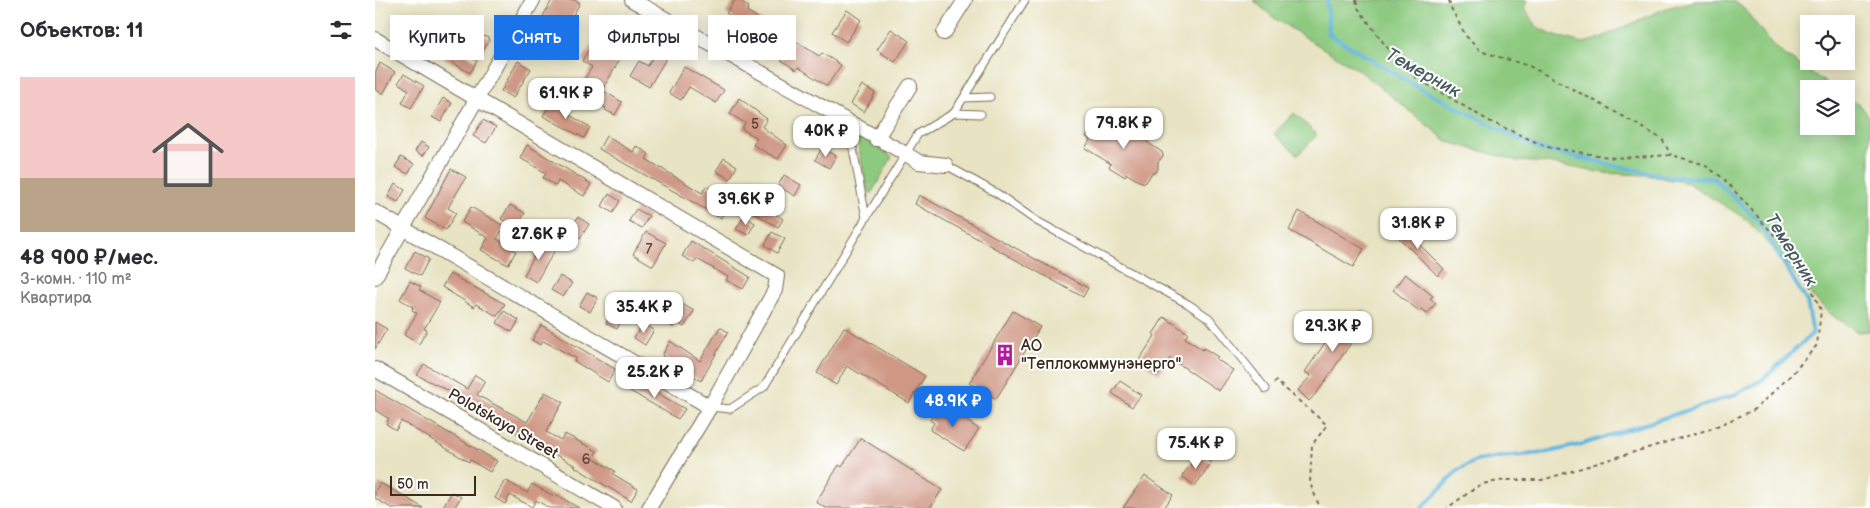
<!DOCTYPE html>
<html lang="ru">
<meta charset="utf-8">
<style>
:root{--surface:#fff;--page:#f7f7f7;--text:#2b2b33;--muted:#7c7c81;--line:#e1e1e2;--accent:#1a73e8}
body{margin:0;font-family:"Balsamiq Sans",sans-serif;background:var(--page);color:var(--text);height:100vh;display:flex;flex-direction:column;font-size:19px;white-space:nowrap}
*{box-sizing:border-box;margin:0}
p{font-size:16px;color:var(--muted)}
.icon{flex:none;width:28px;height:28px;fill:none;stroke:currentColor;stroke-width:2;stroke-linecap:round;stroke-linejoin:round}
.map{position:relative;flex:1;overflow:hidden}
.side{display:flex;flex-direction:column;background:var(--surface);width:375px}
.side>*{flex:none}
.top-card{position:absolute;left:15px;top:15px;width:475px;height:45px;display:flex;gap:10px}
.tools{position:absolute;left:1425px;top:15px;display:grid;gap:10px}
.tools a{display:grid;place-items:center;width:55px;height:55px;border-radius:0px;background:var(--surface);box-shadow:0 2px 12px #0003;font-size:25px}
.scale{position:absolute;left:15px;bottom:12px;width:86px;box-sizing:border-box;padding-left:5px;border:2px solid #3b2a1e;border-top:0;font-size:14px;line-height:18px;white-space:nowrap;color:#3b2a1e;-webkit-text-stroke:4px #fff;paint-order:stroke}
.price{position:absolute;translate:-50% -42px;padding:0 11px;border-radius:10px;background:#fff;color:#222;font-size:16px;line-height:32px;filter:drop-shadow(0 1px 2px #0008)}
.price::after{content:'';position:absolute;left:50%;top:30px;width:15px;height:11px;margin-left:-8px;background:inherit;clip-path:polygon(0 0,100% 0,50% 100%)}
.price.active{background:var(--accent);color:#fff}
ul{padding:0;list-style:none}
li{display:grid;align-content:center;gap:10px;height:265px;padding:0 20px}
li+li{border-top:1px solid var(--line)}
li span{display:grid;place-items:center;height:155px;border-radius:0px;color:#555}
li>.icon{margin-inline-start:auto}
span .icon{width:90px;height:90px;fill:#fffc;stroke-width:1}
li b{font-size:21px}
h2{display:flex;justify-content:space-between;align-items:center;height:60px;padding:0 20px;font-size:21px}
.tag{padding:0 18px;border-radius:0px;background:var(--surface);box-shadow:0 2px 12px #0003;font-size:18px;line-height:45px}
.tag.active{background:var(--accent);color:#fff}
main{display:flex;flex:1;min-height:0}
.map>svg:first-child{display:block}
.green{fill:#8dca80;stroke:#647a4f}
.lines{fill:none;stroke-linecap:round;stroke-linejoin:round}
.stream{stroke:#60b5dd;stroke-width:4}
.building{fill:#cf9784}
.lane-casing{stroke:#786b57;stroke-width:9}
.street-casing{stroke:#786b57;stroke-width:16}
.path{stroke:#786b57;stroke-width:2;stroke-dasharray:4 4;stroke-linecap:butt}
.lane{stroke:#fff;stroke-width:7}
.street{stroke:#fff;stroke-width:14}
.labels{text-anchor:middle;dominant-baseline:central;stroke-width:4;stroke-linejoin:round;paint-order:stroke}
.number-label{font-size:14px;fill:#604538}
.poi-label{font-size:16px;fill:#3b2a1e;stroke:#fff;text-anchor:start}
.street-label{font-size:16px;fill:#3b2a1e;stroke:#fff}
.water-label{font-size:18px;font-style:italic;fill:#485b61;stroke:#fff}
</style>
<main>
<section class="side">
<h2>Объектов: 11<svg class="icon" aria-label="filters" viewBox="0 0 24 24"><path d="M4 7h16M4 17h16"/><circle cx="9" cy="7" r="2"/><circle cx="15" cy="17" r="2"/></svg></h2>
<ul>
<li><span style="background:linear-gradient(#f6c9c9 65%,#b9a48a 0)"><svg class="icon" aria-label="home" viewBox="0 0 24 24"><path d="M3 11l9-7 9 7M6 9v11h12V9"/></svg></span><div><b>48 900 ₽/мес.</b><p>3-комн. · 110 m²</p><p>Квартира</p></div></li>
</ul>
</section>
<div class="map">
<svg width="1495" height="508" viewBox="0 0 1495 508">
<rect width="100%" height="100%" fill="#fff"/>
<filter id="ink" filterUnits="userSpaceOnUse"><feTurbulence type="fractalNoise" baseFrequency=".02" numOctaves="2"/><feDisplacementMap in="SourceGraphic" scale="10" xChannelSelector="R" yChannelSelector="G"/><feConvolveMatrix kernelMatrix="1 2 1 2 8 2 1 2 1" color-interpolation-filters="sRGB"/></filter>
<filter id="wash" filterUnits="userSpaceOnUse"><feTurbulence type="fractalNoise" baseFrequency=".0096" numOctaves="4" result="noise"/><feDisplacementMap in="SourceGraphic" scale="20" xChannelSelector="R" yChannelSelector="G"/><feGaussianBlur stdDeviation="1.12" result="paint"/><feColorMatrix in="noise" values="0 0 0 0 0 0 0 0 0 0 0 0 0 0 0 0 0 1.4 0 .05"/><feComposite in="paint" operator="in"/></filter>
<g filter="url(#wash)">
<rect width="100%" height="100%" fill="#e8e3c2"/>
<path class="green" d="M878,0H1153L1149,7L1161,26L1177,35L1208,43L1223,39L1291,8L1320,1L1353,0L1366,5L1396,43L1407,53L1460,89H1434V126H1471V96L1486,106L1495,118V331L1483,332L1458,316L1437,296L1411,262L1371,219L1313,183L1271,175L1228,173L1172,163L1143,161L1073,142L985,71L899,18Z
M919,113L942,135L923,155L899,134Z
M481,134L517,157L496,194L492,188Z"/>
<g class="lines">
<path class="stream" d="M952,0L954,34L1042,87L1164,149L1294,177L1338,178L1382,219L1432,302L1438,333L1387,380L1357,396L1208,444L1170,453L1125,457L1101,461L1083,470L1047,508"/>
</g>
<g id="blocks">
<path class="building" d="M177,0H200L205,3L190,29L168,16Z
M360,0H364L374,7L372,11L399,29L388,46L368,33L372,27L351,13Z
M472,10L486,20L471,42L457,32Z
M30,16L47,26L39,39L22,29Z
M226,17L267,41L259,54L251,49L227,90L247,102L240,115L230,110L231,108L202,91L217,67L207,61L222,35L217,32Z
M516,29L534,41L520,62L502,50Z
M66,33L76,40L74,44L102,61L95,73L56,50Z
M107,35L115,39L105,56L97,52Z
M419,40L444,56L447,53L466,65L452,86L423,67L421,70L406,60Z
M281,51L292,57L274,87L255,76L264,61L273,66Z
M143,61L156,69L138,98L126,91Z
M5,63L20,72L8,94L0,89V73Z
M309,67L349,90L341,103L314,87L306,100L294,93Z
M29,74L49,86L36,108L27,103L34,90L23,83Z
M487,85L500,93L489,112L476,104Z
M68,98L77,103L66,122L57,117Z
M364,98L392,119L387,127L412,145L403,159L378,145L382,138L367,129L370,123L355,114Z
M178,100L190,107L188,111L215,127L209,138L168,116Z
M729,116L756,132L758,129L774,138L772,142L787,152L788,156L783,162V169L781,172L776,174L772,181L770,183L764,181L752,174L750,177L734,167L736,164L710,148L715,140L711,137L720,121L724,124Z
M108,120L121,127L111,143L98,136Z
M231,136L258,152L261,146L274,154L271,159L327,193L331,186L356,200L346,218L224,149Z
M46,142L54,147L48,156L40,151Z
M152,145L216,184L209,196L183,181L181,186L168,178L171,173L145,158Z
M447,148L461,156L454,168L440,160Z
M26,157L39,164L33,174L20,167Z
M349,158L362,166L355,179L341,171Z
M76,169L91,177L73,208L81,213L71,230L50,218Z
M409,175L426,185L420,196L403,186Z
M20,184L30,190L23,202L13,197Z
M234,194L245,201L238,213L227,206Z
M544,195L713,288L708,297L540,204Z
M387,198L396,203L392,209L408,219L403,227L379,213Z
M135,205L150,213L142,228L126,219Z
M96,207L129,226L122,239L141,251L133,265L106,250L113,238L87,222Z
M261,209L274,216L267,228L254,221Z
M924,211L989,249L978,267L914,230Z
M369,216L380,223L373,235L361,229Z
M203,217L214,224L205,239L194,232Z
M1025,225L1069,269L1063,276L1018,232Z
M271,232L291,243L278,266L258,254Z
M397,232L410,239L402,253L390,245Z
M165,241L180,250L161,282L149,275L161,253L159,252Z
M316,241L375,277L368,289L351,280L353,277L322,259L319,263L307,256Z
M40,251L54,259L45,276L30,268Z
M75,274L130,304L122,316L101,304L99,307L67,287Z
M1030,274L1058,296L1055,298L1061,303L1052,314L1046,309L1044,311L1018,290Z
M185,276L197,283L188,297L176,290Z
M35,281L46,287L44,290L65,302L49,329L52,330L44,344L29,335L42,313L37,310L38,307L25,299Z
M212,292L223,298L215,312L204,306Z
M254,293L262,298L255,311L247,306Z
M299,299L319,311L309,327L301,322L298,327L287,320Z
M240,308L250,314L242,329L231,323Z
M987,310L996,316L991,323L995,326L989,334L985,330L944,390L934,401L923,390L936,376L930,372L969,315L979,322Z
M129,311L144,320L137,332L122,323Z
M638,311L665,327L621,399L594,383Z
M789,317L813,333L810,338L828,350L829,348L843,357L841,359L858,370L844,391L795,358L784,374L764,360L780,336L778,334Z
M0,322L12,329L0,349Z
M268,324L279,330L270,345L259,338Z
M166,325L240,369L233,382L199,361L201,358L168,341L165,345L157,340Z
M345,327L353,332L326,381L287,356L295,341L325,361Z
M469,327L550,376L534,403L472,366L461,385L442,373Z
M49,364L92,389L100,375L110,381L102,395L152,422L170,392L188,402L171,432L186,440L190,434L222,451L218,458L240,471L238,474L263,489L256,501L200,467L201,466L118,420L74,391L42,375Z
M256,378L310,409L303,419L250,388Z
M745,381L766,395L757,407L737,393Z
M0,390L122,461L115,472L95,460L94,462L26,421L21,430L11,424L14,419L0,410Z
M570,407L604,429L589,451L555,430L559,423L555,420L561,411L566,413Z
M486,438L567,490L555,508H451L441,502L464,465L467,467Z
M823,454L836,463L820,486L807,476Z
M770,476L798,495L789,508H748Z
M130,480L152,493L157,484L178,496L180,494L204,508H174L161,500L157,507L135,495L130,504L120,498Z
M5,483L29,496L48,508H16L0,498V491Z
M77,492L86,497L79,508H67Z"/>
</g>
</g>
<g filter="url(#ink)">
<use href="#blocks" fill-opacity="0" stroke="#786b57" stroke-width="1"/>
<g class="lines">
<g class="lane-casing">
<path id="lane" d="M589,98L615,97
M579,113L606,114
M473,122L491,218
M571,165L623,194L660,220L813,304L834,318L891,389
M335,407L355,409L389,387L491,218L543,134L579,113L650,0"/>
</g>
<g class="street-casing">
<path id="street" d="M257,0L531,154L544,162L571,165
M569,33L590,0
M0,39L402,276L400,290L335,407L274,508
M501,139L535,86
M0,212L335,407
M0,277L158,0
M0,369L239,508"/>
</g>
<path class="path" d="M981,0L983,8L1016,53L1040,77L1114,121L1172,147L1240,158L1296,155L1328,164L1348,178L1426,265L1446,310L1442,345L1417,374L1379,410L1335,429L1167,480H1131L1106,484L1072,508
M1074,0L1076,8L1091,36L1105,51L1154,66L1235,109L1287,139L1296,155
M899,383L901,381L952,425L937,445L935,483L945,508"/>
<use href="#lane" class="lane"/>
<use href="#street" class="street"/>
</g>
</g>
<defs>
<g id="building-bare" transform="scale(1.725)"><path d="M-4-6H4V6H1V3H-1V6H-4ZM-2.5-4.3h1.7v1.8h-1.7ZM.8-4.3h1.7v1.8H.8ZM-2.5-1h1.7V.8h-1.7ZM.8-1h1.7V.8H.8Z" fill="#b5179e" stroke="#fff" stroke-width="2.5" paint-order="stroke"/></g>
</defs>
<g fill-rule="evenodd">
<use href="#building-bare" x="630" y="355"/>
</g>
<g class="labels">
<g class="number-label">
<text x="380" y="124">5</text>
<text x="274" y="249">7</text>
<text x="211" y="459">6</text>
</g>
<g class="poi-label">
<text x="646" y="346">АО<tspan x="646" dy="18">"Теплокоммунэнерго"</tspan></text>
</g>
<g class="street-label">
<text transform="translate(128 424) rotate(30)">Polotskaya Street</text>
</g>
<g class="water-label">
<text transform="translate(1048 73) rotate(29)">Темерник</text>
<text transform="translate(1416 250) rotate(58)">Темерник</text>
</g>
</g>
</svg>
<div class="tools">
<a><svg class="icon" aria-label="locate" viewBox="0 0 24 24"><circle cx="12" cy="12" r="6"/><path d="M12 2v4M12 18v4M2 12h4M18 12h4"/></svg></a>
<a><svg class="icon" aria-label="layers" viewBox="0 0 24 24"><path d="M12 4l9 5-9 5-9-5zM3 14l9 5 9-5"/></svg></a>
</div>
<div class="scale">50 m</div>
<b class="price" style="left:191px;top:120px">61.9K ₽</b>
<b class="price" style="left:749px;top:150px">79.8K ₽</b>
<b class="price" style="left:451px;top:158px">40K ₽</b>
<b class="price" style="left:371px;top:226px">39.6K ₽</b>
<b class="price" style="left:1043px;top:250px">31.8K ₽</b>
<b class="price" style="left:164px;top:261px">27.6K ₽</b>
<b class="price" style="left:269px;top:334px">35.4K ₽</b>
<b class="price" style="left:958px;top:353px">29.3K ₽</b>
<b class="price" style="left:280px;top:399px">25.2K ₽</b>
<b class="price active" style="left:578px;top:428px">48.9K ₽</b>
<b class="price" style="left:821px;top:470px">75.4K ₽</b>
<div class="top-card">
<a class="tag">Купить</a>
<a class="tag active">Снять</a>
<a class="tag">Фильтры</a>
<a class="tag">Новое</a>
</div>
</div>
</main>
